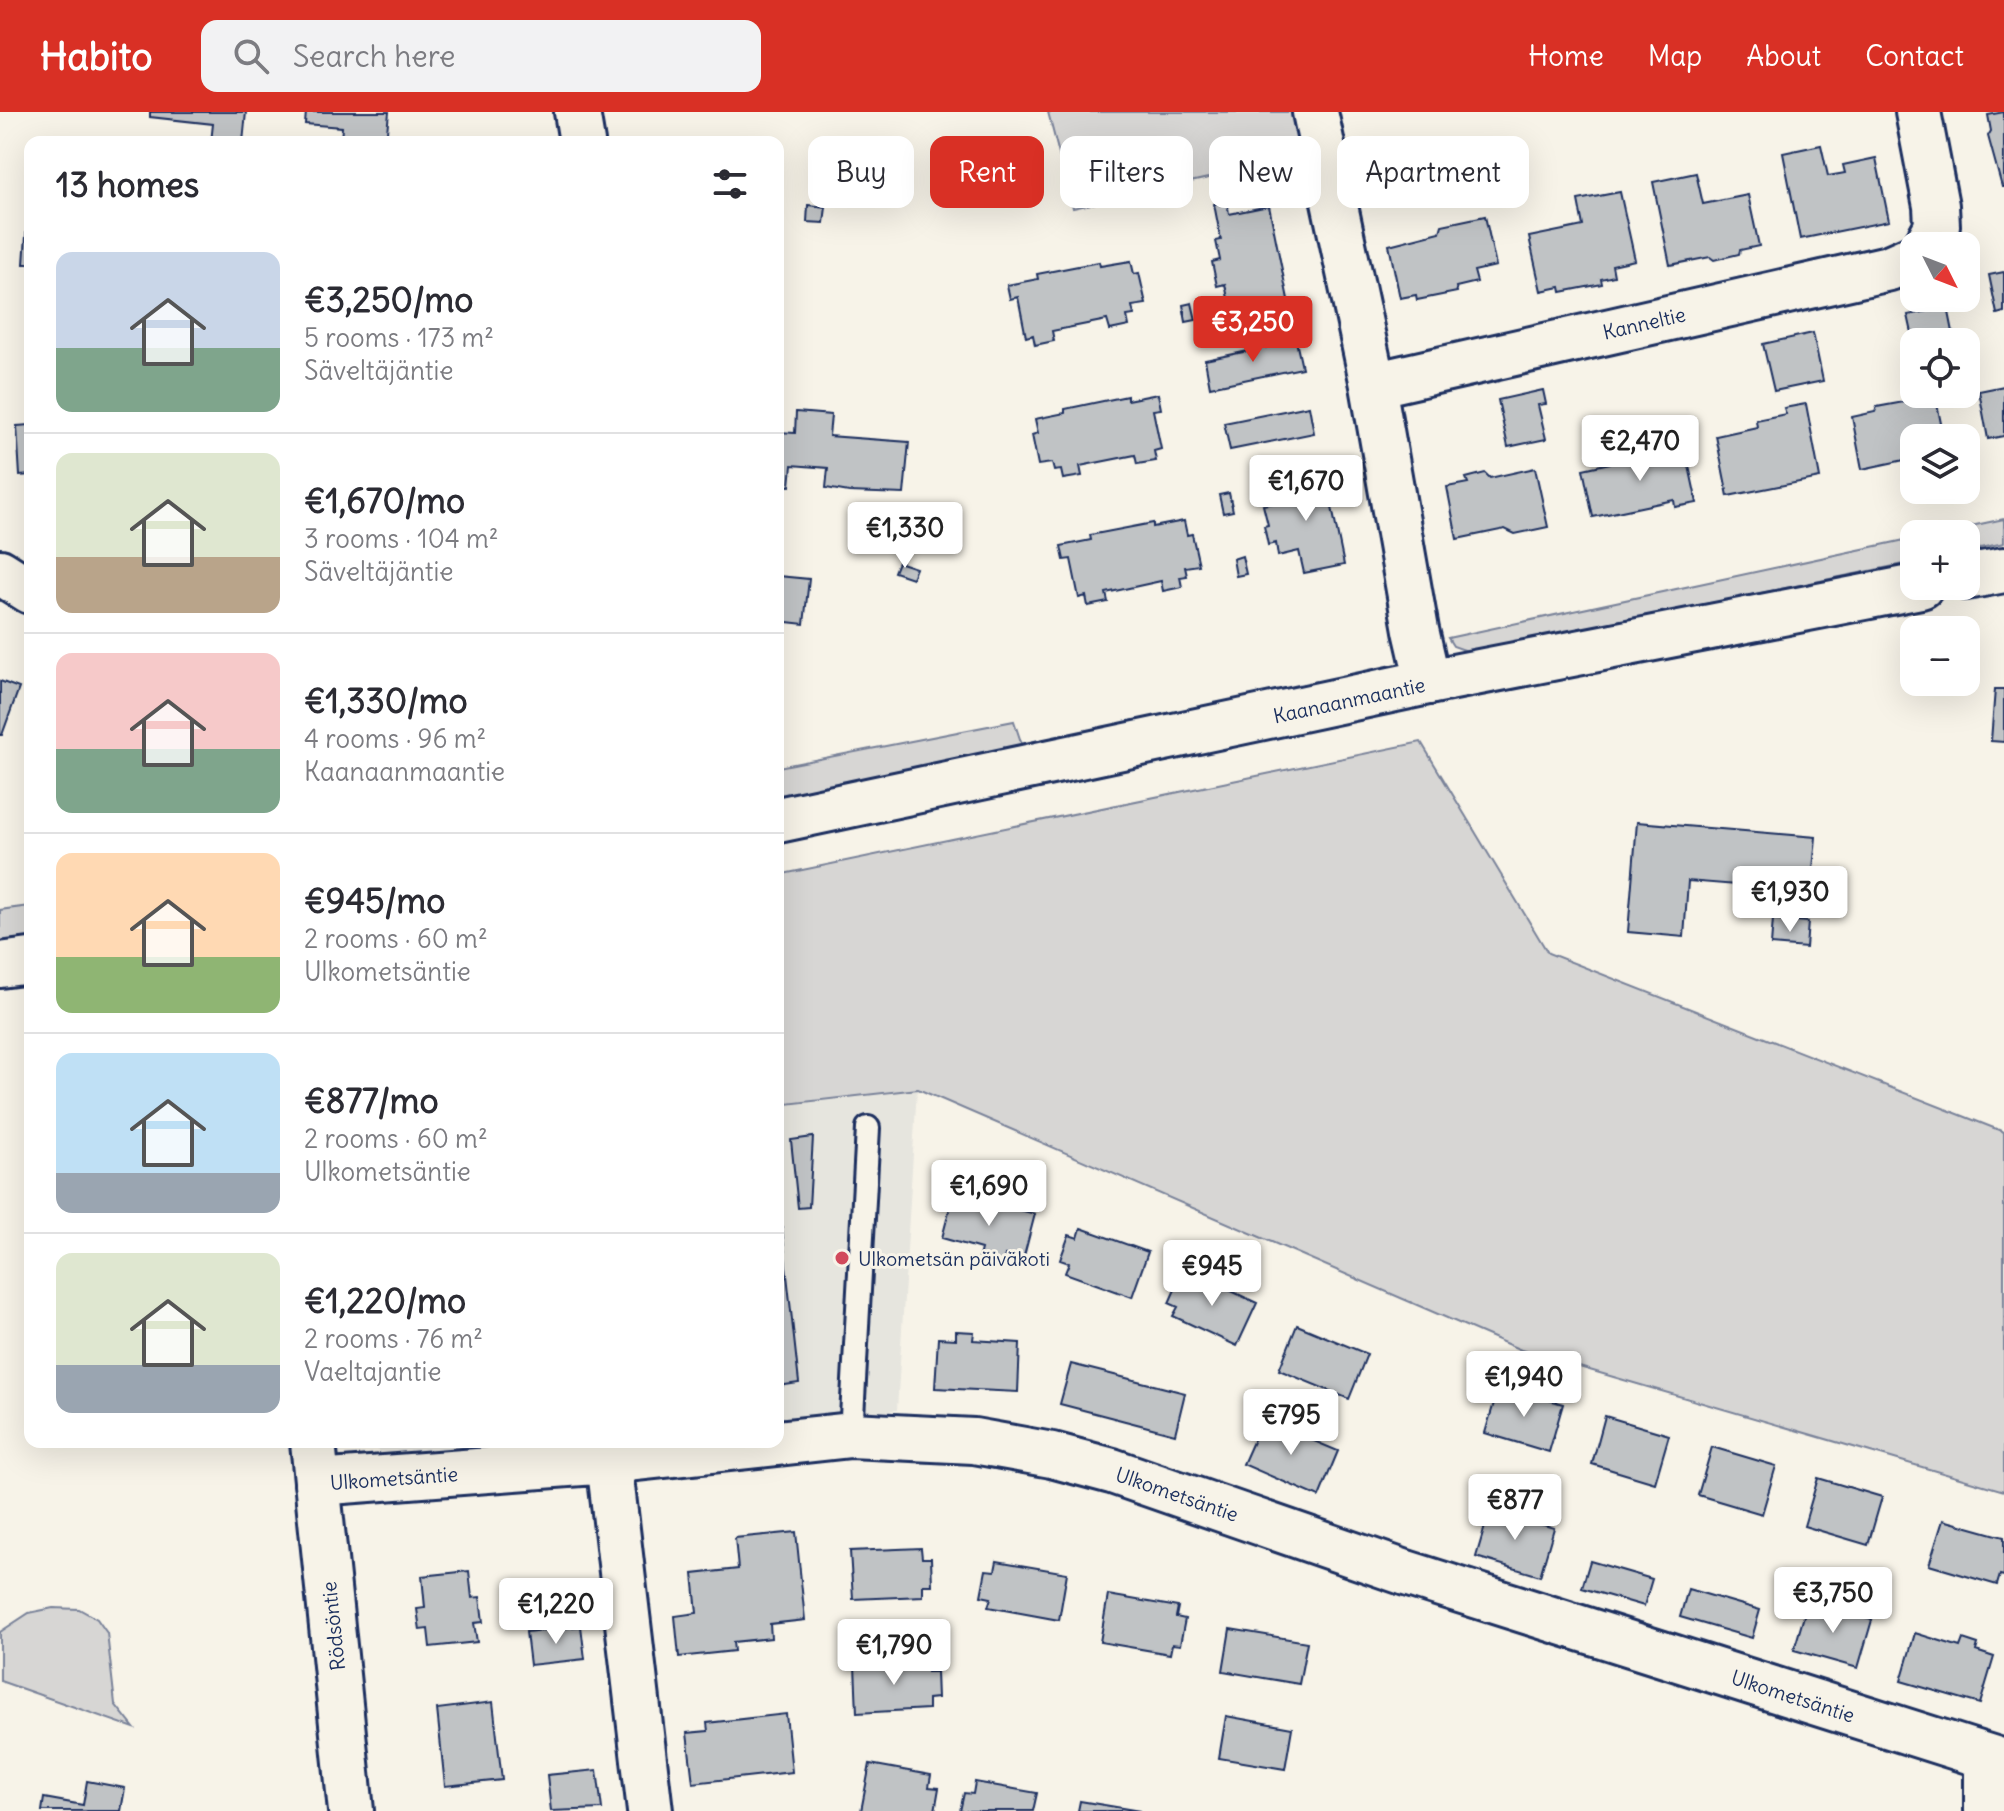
<!DOCTYPE html>
<meta charset="utf-8">
<style>
:root{--surface:#fff;--page:#f2f2f3;--text:#2b2b33;--muted:#7c7c81;--line:#e1e1e2;--accent:#d93025}
body{margin:0;font-family:Delius,sans-serif;background:var(--page);color:var(--text);height:100vh;display:flex;flex-direction:column;font-size:30px;white-space:nowrap}
*{box-sizing:border-box;margin:0}
p{font-size:26px;color:var(--muted)}
.icon{flex:none;width:44px;height:44px;fill:none;stroke:currentColor;stroke-width:2;stroke-linecap:round;stroke-linejoin:round}
.map{position:relative;flex:1;overflow:hidden}
.side{position:absolute;left:24px;top:24px;width:760px;height:1312px;display:flex;flex-direction:column;background:var(--surface);border-radius:16px;box-shadow:0 8px 32px #0002}
.side>*{flex:none}
.guide{position:absolute;left:808px;top:24px;width:760px;height:72px;display:flex;gap:16px}
.needle{width:52px;rotate:132deg}
.buttons{position:absolute;left:1900px;top:120px;display:grid;gap:16px}
.buttons a{display:grid;place-items:center;width:80px;height:80px;border-radius:16px;background:var(--surface);box-shadow:0 8px 32px #0002;font-size:40px}
.price{position:absolute;translate:-50% -68px;padding:0 18px;border-radius:8px;background:#fff;color:#222;font-size:26px;line-height:52px;filter:drop-shadow(0 2px 4px #0008)}
.price::after{content:'';position:absolute;left:50%;top:48px;width:24px;height:18px;margin-left:-12px;background:inherit;clip-path:polygon(0 0,100% 0,50% 100%)}
.price.on{background:var(--accent);color:#fff}
ul{padding:0;list-style:none}
li{display:flex;align-items:center;gap:24px;height:200px;padding:0 32px}
li+li{border-top:2px solid var(--line)}
li span{display:grid;place-items:center;flex:none;width:224px;height:160px;border-radius:16px;color:#555}
li>.icon{margin-inline-start:auto}
span .icon{width:96px;height:96px;fill:#fffc;stroke-width:1}
li b{font-size:34px}
h2{display:flex;justify-content:space-between;align-items:center;height:96px;padding:0 32px;font-size:34px}
.tag{padding:0 28px;border-radius:16px;background:var(--surface);box-shadow:0 8px 32px #0002;font-size:28px;line-height:72px}
.tag.on{background:var(--accent);color:#fff}
header{display:flex;align-items:center;gap:48px;box-sizing:border-box;height:112px;padding:0 40px;background:var(--accent);color:#fff}
header strong{font-size:38px}
nav{display:flex;gap:44px;margin-inline-start:auto;font-size:28px}
.search{width:560px;height:72px;background:var(--page);display:flex;align-items:center;gap:20px;box-sizing:border-box;padding:0 28px;border-radius:16px;color:var(--muted);font-size:30px}
.map>svg:first-child{display:block}
.built{fill:#e6e5de}
.green{fill:#d7d6d4;stroke:#798299;stroke-width:2}
.building{fill:#c0c3c5;stroke:#1b2f5e;stroke-width:2}
.lines{fill:none;stroke-linecap:round;stroke-linejoin:round}
.service-casing{stroke:#1b2f5e;stroke-width:28}
.minor-casing{stroke:#1b2f5e;stroke-width:50}
.tertiary-casing{stroke:#1b2f5e;stroke-width:50}
.service{stroke:#f7f3e8;stroke-width:22}
.minor{stroke:#f7f3e8;stroke-width:44}
.tertiary{stroke:#f7f3e8;stroke-width:44}
.poi-dot{fill:#d1495b;stroke:#f7f3e8;stroke-width:3}
.labels{text-anchor:middle;dominant-baseline:central;stroke-width:6;stroke-linejoin:round;paint-order:stroke}
.street-label{font-size:20px;fill:#1b2f5e;stroke:#f7f3e8}
.poi-label{font-size:20px;fill:#1b2f5e;stroke:#f7f3e8;text-anchor:start}
</style>
<header>
<strong>Habito</strong>
<div class="search"><svg class="icon" aria-label="search" viewBox="0 0 24 24"><circle cx="10" cy="10" r="6"/><path d="M15 15l6 6"/></svg>Search here</div>
<nav><a>Home</a><a>Map</a><a>About</a><a>Contact</a></nav>
</header>
<div class="map">
<svg width="2004" height="1699" viewBox="0 0 2004 1699">
<rect width="100%" height="100%" fill="#f7f3e8"/>
<filter id="ink" filterUnits="userSpaceOnUse"><feTurbulence type="fractalNoise" baseFrequency=".0125" numOctaves="2"/><feDisplacementMap in="SourceGraphic" scale="16" xChannelSelector="R" yChannelSelector="G"/><feConvolveMatrix kernelMatrix="1 2 1 2 8 2 1 2 1" color-interpolation-filters="sRGB"/></filter>
<g filter="url(#ink)">
<path class="built" d="M917,977L897,1298L778,1311V993Z
M377,1330H587L379,1351Z"/>
<path class="green" d="M1048,0H1293L1303,45L1073,96Z
M2004,407V431L1966,439V422H1933Z
M1914,426V450L1470,540L1453,534L1448,526Z
M1014,609L1023,636L778,689V655Z
M1421,630L1548,841L2004,1020V1379L1521,1238L918,977L778,993V763Z
M30,794V827L0,833V798Z
M53,1496L79,1497L97,1507L107,1521L115,1592L134,1616L0,1569V1520L29,1501Z"/>
<path class="building" d="M150,0H246L243,30H211L213,12L150,5Z
M306,0H389L386,30H341L342,15L305,12Z
M2004,0V75H2002L1988,24L1991,19L1988,3Z
M1821,33L1828,64L1845,61L1843,53L1876,46L1889,109L1800,127L1783,41Z
M1696,61L1703,92L1748,83L1759,134L1740,138L1739,142L1714,148L1710,145L1670,153L1653,70Z
M883,69L902,71L900,89L881,88Z
M1620,80L1635,148L1612,153L1614,164L1601,167L1602,172L1561,180L1560,175L1541,179L1529,125L1583,114L1578,88Z
M1227,88L1229,102L1269,94L1291,202L1251,210L1254,223L1241,226L1234,190L1229,191L1225,172L1217,174L1212,150L1220,148L1216,129L1221,128L1214,92Z
M808,93L826,95L824,111L807,110Z
M1485,104L1496,154L1474,159L1477,170L1456,175L1457,180L1417,188L1416,183L1400,186L1389,133L1440,120L1442,113Z
M27,109L30,110V152H24Z
M1131,149L1134,162L1139,161L1146,192L1132,194L1134,203L1127,204L1129,214L1110,218L1107,208L1052,219L1054,229L1035,233L1033,223L1026,225L1018,185L1010,187L1007,173L1038,167L1037,162L1099,150L1100,154Z
M2004,160V200L1997,202L1989,163Z
M1192,191L1196,208L1186,210L1183,193Z
M1948,195L1955,230H1914L1908,203Z
M1813,221L1823,269L1774,279L1763,232Z
M1296,229L1302,256L1210,275L1205,248Z
M2004,274V324L1988,327L1979,279Z
M1543,278L1546,292L1538,293L1546,327L1508,335L1498,288Z
M1158,282L1161,297L1153,298L1161,337L1154,339L1156,349L1137,352L1135,343L1080,354L1082,364L1063,367L1061,358L1054,359L1052,351L1038,353L1032,323L1038,321L1035,307L1065,301V297L1127,284V288Z
M1936,287L1944,326H1914V346L1862,357L1852,305L1875,300L1877,295L1909,289L1912,292Z
M1806,292L1820,366L1728,384L1716,324L1757,315L1756,308L1786,302L1784,296Z
M1309,294L1314,321L1230,338L1224,311Z
M796,300L831,303L829,324L909,330L904,382L849,380L826,376L828,356L792,353L790,374L778,373V320L795,321Z
M30,313V363L20,364L17,314Z
M1664,339L1666,344L1686,340L1697,391L1675,395L1674,388L1593,405L1583,357Z
M1535,356L1548,415L1515,422L1505,417L1457,427L1447,375L1468,371L1466,366L1485,361L1490,366Z
M1324,357L1344,453L1304,461L1299,439L1278,444L1276,431L1268,433L1264,414L1268,413L1263,393L1289,388L1284,365Z
M1229,381L1233,399L1223,401L1219,383Z
M1184,409L1187,423L1192,422L1199,453L1185,455L1187,464L1180,465L1182,475L1163,479L1161,469L1106,481L1108,490L1088,494L1086,484L1079,486L1071,447L1064,448L1061,434L1091,428L1090,423L1153,411V415Z
M1242,444L1246,462L1236,464L1233,447Z
M898,450L916,456L912,466L894,460Z
M778,464L809,467L804,512L778,509Z
M0,569L19,576L2,623H0Z
M1926,570H1940L1939,580L1926,579Z
M1995,577H2004V630L1991,629Z
M1637,710L1816,725L1811,779L1688,769L1684,825L1628,820Z
M1773,807L1808,810L1806,836L1771,833Z
M813,1025L809,1095L798,1096L791,1028Z
M954,1080L1035,1102L1023,1148L1005,1143L1003,1151L979,1145L981,1137L942,1126Z
M778,1082L799,1271L778,1274Z
M1081,1116L1148,1140L1132,1185L1065,1161L1069,1151L1060,1148L1069,1123L1078,1126Z
M1193,1161L1257,1191L1237,1234L1173,1204L1178,1195L1169,1191L1180,1166L1189,1170Z
M1297,1213L1367,1242L1349,1287L1279,1258Z
M956,1219L974,1220L973,1228L1020,1231L1018,1280L935,1276L938,1226L956,1227Z
M1071,1252L1185,1281L1175,1322L1060,1292Z
M1499,1274L1563,1292L1549,1340L1485,1321Z
M1605,1304L1669,1323L1655,1371L1592,1352Z
M1283,1306L1299,1313L1295,1321L1338,1339L1319,1385L1243,1352L1263,1307L1279,1313Z
M1712,1335L1776,1354L1762,1402L1698,1383Z
M1818,1366L1882,1385L1868,1433L1804,1414Z
M1490,1397L1554,1416L1540,1464L1476,1445Z
M1943,1408L2004,1425V1464L2000,1463L1997,1473L1929,1453Z
M796,1420L805,1508L770,1512L771,1526L733,1530L734,1539L679,1545L675,1504L697,1501L693,1462L738,1457L735,1426Z
M921,1436L922,1446H931L932,1473H923V1484L853,1487L850,1439Z
M997,1449L1067,1461L1059,1508L988,1495L991,1486L981,1484L986,1458L995,1459Z
M1590,1449L1652,1467L1644,1494L1582,1476Z
M469,1459L472,1486L480,1485L483,1510L474,1511L477,1530L430,1535L428,1517L420,1518L417,1497L425,1496L422,1464Z
M1688,1477L1760,1498L1752,1526L1680,1505Z
M1108,1483L1178,1495L1176,1505L1185,1507L1180,1533L1172,1532L1170,1542L1100,1530Z
M1808,1490L1872,1508L1858,1556L1794,1538Z
M581,1514L585,1547L530,1553L526,1520Z
M1230,1517L1307,1530L1299,1572L1223,1559Z
M1915,1521L1960,1535L1963,1527L1978,1532L1976,1539L1994,1545L1980,1592L1901,1569Z
M926,1550L927,1560H936L937,1586L928,1587V1597L857,1601L855,1553Z
M493,1590L502,1668L445,1674L437,1597Z
M786,1602L792,1660L693,1671L687,1621L708,1619L707,1611Z
M1226,1604L1292,1616L1285,1657L1219,1646Z
M870,1652L931,1663L929,1675L939,1676L935,1699H861Z
M597,1658L602,1697L551,1699L547,1663Z
M87,1669L125,1676L121,1699H42L44,1686L83,1693Z
M975,1670L1037,1681L1033,1699H960L964,1681L973,1682Z
M1080,1689L1140,1699H1078Z"/>
<g class="lines">
<g class="service-casing">
<path id="service" d="M851,1323L868,1016"/>
</g>
<g class="minor-casing">
<path id="minor" d="M577,0L582,30
M1315,0L1373,273L1416,518L1428,570
M1918,0L1936,94L1937,114L1926,134
M1373,273L1889,156L1914,145
M0,460L30,479
M609,1349L650,1699
M317,1371L609,1349L851,1323L974,1329L1052,1343L1112,1359L1406,1461L2004,1650
M1987,1645V1699"/>
</g>
<g class="tertiary-casing">
<path id="tertiary" d="M1966,465L2004,458
M778,708L1428,570L1921,474
M0,853L30,849
M313,1330L351,1699"/>
</g>
<use href="#service" class="service"/>
<use href="#minor" class="minor"/>
<use href="#tertiary" class="tertiary"/>
</g>
</g>
<circle class="poi-dot" cx="842" cy="1146" r="8"/>
<g class="labels">
<g class="street-label">
<text transform="translate(1644 211) rotate(-13)">Kanneltie</text>
<text transform="translate(1349 588) rotate(-12)">Kaanaanmaantie</text>
<text transform="translate(394 1366) rotate(-4)">Ulkometsäntie</text>
<text transform="translate(1177 1382) rotate(19)">Ulkometsäntie</text>
<text transform="translate(333 1514) rotate(-96)">Rödsöntie</text>
<text transform="translate(1793 1584) rotate(18)">Ulkometsäntie</text>
</g>
<g class="poi-label">
<text x="858" y="1146">Ulkometsän päiväkoti</text>
</g>
</g>
</svg>
<div class="buttons">
<a><svg class="needle" viewBox="-14 -14 28 28"><path d="M0-13l5 13h-10z" fill="#e53935"/><path d="M0 13l5-13h-10z" fill="#7c7c81"/></svg></a>
<a><svg class="icon" aria-label="locate" viewBox="0 0 24 24"><circle cx="12" cy="12" r="6"/><path d="M12 2v4M12 18v4M2 12h4M18 12h4"/></svg></a>
<a><svg class="icon" aria-label="layers" viewBox="0 0 24 24"><path d="M12 4l9 5-9 5-9-5zM3 14l9 5 9-5"/></svg></a>
<a>+</a>
<a>−</a>
</div>
<b class="price on" style="left:1253px;top:252px">€3,250</b>
<b class="price" style="left:1640px;top:371px">€2,470</b>
<b class="price" style="left:1306px;top:411px">€1,670</b>
<b class="price" style="left:905px;top:458px">€1,330</b>
<b class="price" style="left:1790px;top:822px">€1,930</b>
<b class="price" style="left:989px;top:1116px">€1,690</b>
<b class="price" style="left:1212px;top:1196px">€945</b>
<b class="price" style="left:1524px;top:1307px">€1,940</b>
<b class="price" style="left:1291px;top:1345px">€795</b>
<b class="price" style="left:1515px;top:1430px">€877</b>
<b class="price" style="left:1833px;top:1523px">€3,750</b>
<b class="price" style="left:556px;top:1534px">€1,220</b>
<b class="price" style="left:894px;top:1575px">€1,790</b>
<div class="guide">
<a class="tag">Buy</a>
<a class="tag on">Rent</a>
<a class="tag">Filters</a>
<a class="tag">New</a>
<a class="tag">Apartment</a>
</div>
<section class="side">
<h2>13 homes<svg class="icon" aria-label="filters" viewBox="0 0 24 24"><path d="M4 7h16M4 17h16"/><circle cx="9" cy="7" r="2"/><circle cx="15" cy="17" r="2"/></svg></h2>
<ul>
<li><span style="background:linear-gradient(#c9d6e8 60%,#7fa58c 0)"><svg class="icon" aria-label="home" viewBox="0 0 24 24"><path d="M3 11l9-7 9 7M6 9v11h12V9"/></svg></span><div><b>€3,250/mo</b><p>5 rooms · 173 m²</p><p>Säveltäjäntie</p></div></li>
<li><span style="background:linear-gradient(#dfe7d0 65%,#b9a48a 0)"><svg class="icon" aria-label="home" viewBox="0 0 24 24"><path d="M3 11l9-7 9 7M6 9v11h12V9"/></svg></span><div><b>€1,670/mo</b><p>3 rooms · 104 m²</p><p>Säveltäjäntie</p></div></li>
<li><span style="background:linear-gradient(#f6c9c9 60%,#7fa58c 0)"><svg class="icon" aria-label="home" viewBox="0 0 24 24"><path d="M3 11l9-7 9 7M6 9v11h12V9"/></svg></span><div><b>€1,330/mo</b><p>4 rooms · 96 m²</p><p>Kaanaanmaantie</p></div></li>
<li><span style="background:linear-gradient(#ffd9b3 65%,#8fb573 0)"><svg class="icon" aria-label="home" viewBox="0 0 24 24"><path d="M3 11l9-7 9 7M6 9v11h12V9"/></svg></span><div><b>€945/mo</b><p>2 rooms · 60 m²</p><p>Ulkometsäntie</p></div></li>
<li><span style="background:linear-gradient(#bfe0f5 75%,#9aa5b1 0)"><svg class="icon" aria-label="home" viewBox="0 0 24 24"><path d="M3 11l9-7 9 7M6 9v11h12V9"/></svg></span><div><b>€877/mo</b><p>2 rooms · 60 m²</p><p>Ulkometsäntie</p></div></li>
<li><span style="background:linear-gradient(#dfe7d0 70%,#9aa5b1 0)"><svg class="icon" aria-label="home" viewBox="0 0 24 24"><path d="M3 11l9-7 9 7M6 9v11h12V9"/></svg></span><div><b>€1,220/mo</b><p>2 rooms · 76 m²</p><p>Vaeltajantie</p></div></li>
</ul>
</section>
</div>
